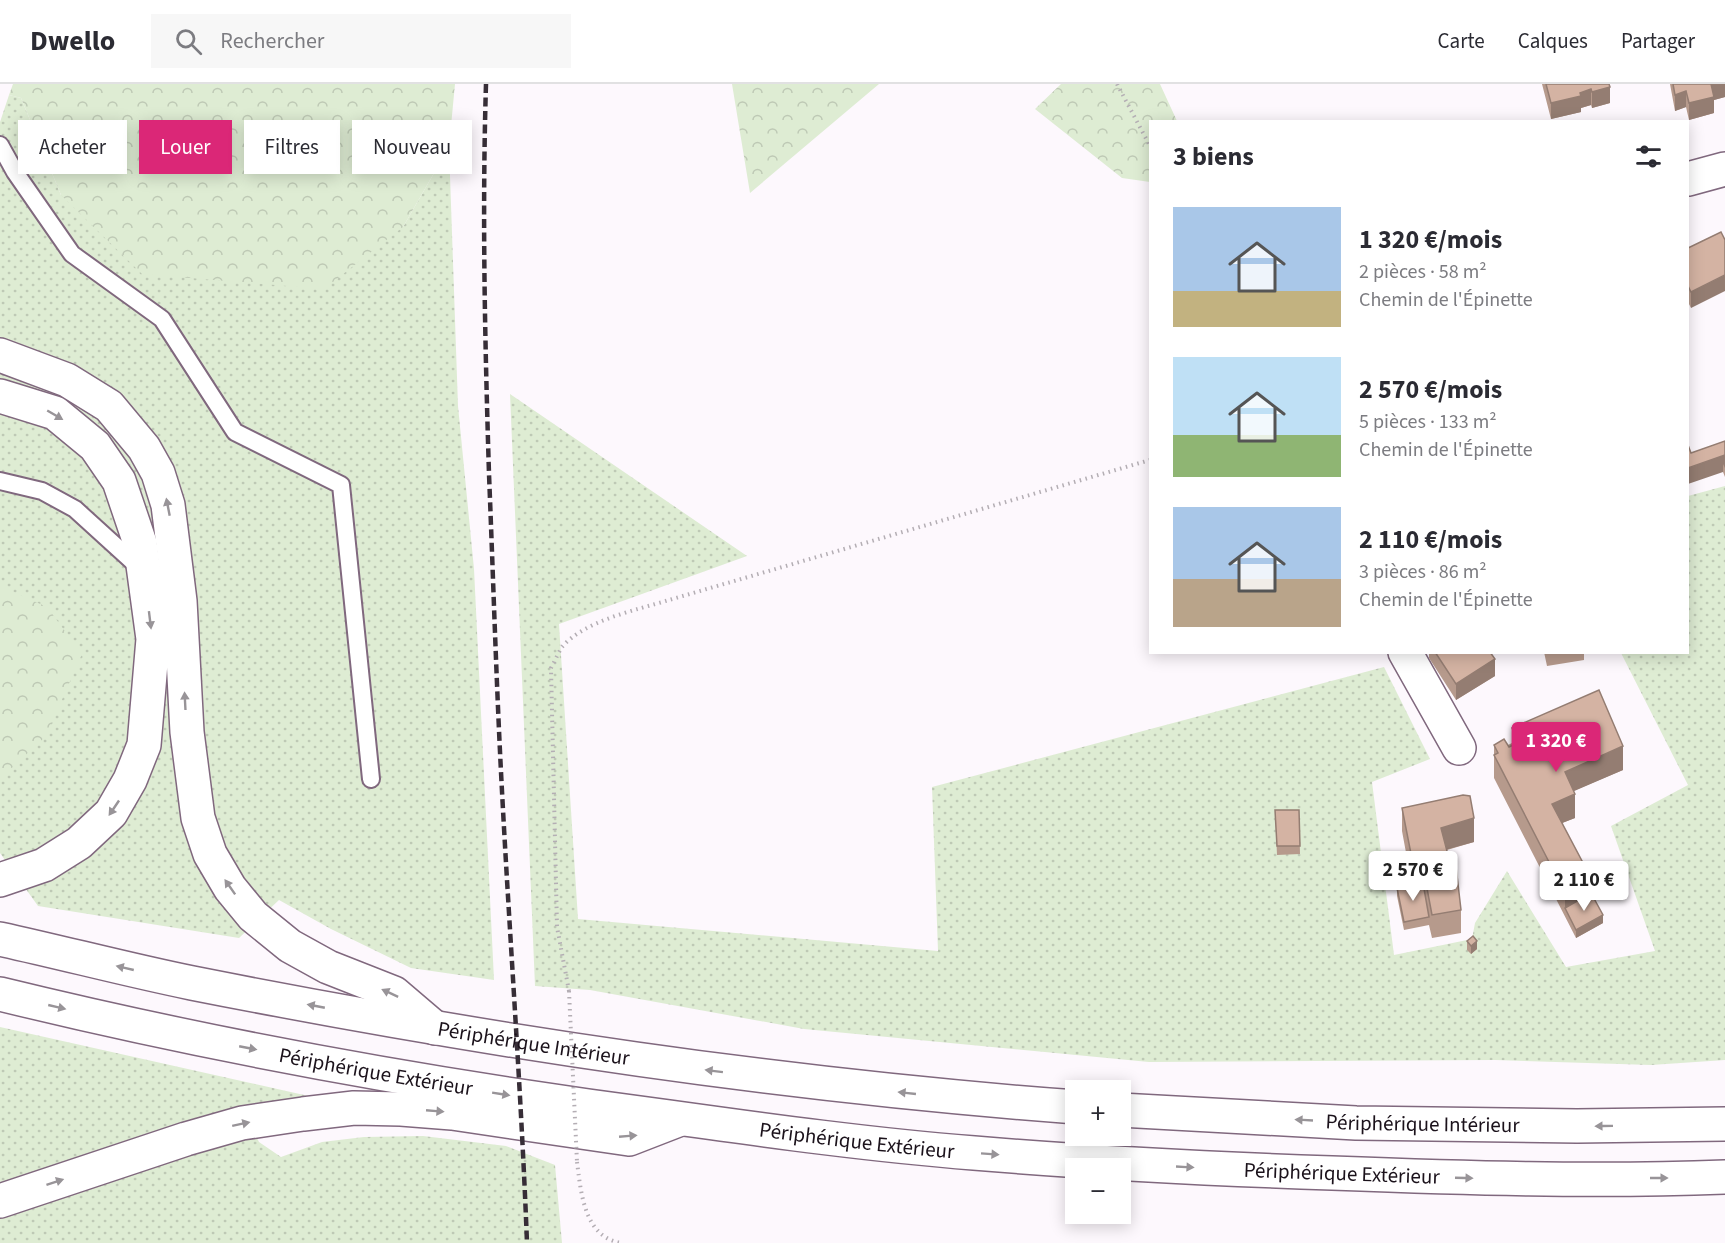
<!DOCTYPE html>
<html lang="fr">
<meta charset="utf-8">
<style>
:root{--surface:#fff;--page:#f7f7f7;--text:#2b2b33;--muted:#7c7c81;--line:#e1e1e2;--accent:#db2777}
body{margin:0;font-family:"Source Sans 3",sans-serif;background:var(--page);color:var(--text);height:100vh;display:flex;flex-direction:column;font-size:22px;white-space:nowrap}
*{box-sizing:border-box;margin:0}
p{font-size:20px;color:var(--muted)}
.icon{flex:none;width:33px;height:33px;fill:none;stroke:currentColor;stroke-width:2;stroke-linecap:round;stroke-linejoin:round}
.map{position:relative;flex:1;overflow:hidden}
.sheet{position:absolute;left:1149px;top:36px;width:540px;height:534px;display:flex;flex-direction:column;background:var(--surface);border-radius:0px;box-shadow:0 3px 15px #0003}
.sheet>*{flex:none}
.banner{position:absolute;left:18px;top:36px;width:570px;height:54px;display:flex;gap:12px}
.tools{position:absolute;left:1065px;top:996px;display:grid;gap:12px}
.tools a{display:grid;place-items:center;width:66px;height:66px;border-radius:0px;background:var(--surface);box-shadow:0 3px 15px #0003;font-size:30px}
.price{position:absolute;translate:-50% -51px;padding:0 14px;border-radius:6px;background:#fff;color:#222;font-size:20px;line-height:39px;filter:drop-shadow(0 2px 3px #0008)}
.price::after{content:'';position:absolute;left:50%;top:36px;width:18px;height:14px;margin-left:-9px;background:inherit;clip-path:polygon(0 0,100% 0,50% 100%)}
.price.selected{background:var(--accent);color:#fff}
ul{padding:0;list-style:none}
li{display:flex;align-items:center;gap:18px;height:150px;padding:0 24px}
li span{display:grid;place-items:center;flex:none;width:168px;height:120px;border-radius:0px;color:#555}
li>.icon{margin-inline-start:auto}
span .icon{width:72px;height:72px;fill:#fffc;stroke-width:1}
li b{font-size:26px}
h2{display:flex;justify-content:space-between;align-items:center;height:72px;padding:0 24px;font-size:26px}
.tag{padding:0 21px;border-radius:0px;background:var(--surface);box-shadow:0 3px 15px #0003;font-size:21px;line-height:54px}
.tag.selected{background:var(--accent);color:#fff}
header{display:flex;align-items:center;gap:36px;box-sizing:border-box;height:84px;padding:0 30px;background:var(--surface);border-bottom:2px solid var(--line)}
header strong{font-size:28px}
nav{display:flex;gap:33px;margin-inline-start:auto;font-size:21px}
.search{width:420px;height:54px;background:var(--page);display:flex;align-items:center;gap:15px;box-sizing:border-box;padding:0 21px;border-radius:0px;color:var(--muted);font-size:22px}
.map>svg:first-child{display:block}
.grass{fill:url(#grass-dots)}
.forest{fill:url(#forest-crowns)}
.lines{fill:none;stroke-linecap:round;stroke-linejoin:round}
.service-casing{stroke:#80687e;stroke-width:20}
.minor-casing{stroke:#80687e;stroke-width:36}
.trunk-casing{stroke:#80687e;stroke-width:36}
.path{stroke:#b4aeb4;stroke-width:4;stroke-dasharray:1.5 4.5;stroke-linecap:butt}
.service{stroke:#fff;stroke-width:16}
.minor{stroke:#fff;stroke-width:33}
.trunk{stroke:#fff;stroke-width:33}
.rail{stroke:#372e37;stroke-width:4.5;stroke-dasharray:9 4.5;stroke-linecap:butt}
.path-bridge{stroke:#b4aeb4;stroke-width:4;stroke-dasharray:1.5 4.5;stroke-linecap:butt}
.wall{fill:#b69a8c}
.shaded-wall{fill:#947d72}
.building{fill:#d4b3a3;stroke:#947d72;stroke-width:1.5}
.oneway{fill:#989498}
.labels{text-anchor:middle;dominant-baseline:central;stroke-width:4.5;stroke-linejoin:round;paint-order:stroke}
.street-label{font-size:21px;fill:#1b121b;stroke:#fff}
</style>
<header>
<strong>Dwello</strong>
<div class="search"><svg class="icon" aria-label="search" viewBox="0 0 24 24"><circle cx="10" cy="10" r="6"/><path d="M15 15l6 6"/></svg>Rechercher</div>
<nav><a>Carte</a><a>Calques</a><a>Partager</a></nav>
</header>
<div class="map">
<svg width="1725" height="1159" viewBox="0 0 1725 1159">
<defs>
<pattern id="grass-dots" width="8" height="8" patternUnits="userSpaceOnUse" patternTransform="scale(1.5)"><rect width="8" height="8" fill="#deecd3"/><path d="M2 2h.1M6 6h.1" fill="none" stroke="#bec9b5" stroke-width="1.8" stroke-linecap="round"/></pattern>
<pattern id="forest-crowns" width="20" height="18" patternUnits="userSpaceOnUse" patternTransform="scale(1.5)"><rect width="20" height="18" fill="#deecd3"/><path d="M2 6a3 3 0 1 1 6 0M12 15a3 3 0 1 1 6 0" fill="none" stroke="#bec9b5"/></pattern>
</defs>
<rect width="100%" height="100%" fill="#fdf8fd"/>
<path class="grass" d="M9,11L21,14L61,111L403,143L449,63L458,322L474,485L494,896L411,884L331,845L279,816L239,854L38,822L0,769V38Z
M510,310L747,472L559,540L578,835L938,867L932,703L1384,583L1430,675L1372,698L1394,871L1472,855L1475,839L1507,787L1566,883L1655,867L1611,742L1688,701L1621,569L1688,568V412L1725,402V976L1651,981L1495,976L1149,978L804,945L590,906L535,902Z
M0,943L313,1013L242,1023L259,1058L281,1073L322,1058L364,1053L423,1052L506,1062L555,1081L562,1159H0Z"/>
<path class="forest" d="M13,0H455L449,63L403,143L324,205L142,190L61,111L21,14L9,11Z
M732,0H879L750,109Z
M1061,0H1160L1177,37L1150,38V98L1122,94L1035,25Z
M0,502L47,523L82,570L46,652L0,695Z"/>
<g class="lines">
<g class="service-casing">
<path id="service" d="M0,61L15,88L72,170L162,235L235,348L341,401L371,695
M0,397L42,407L75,425L141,485"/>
</g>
<g class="minor-casing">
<path id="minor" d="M1688,95L1725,85
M1405,568L1459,664"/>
</g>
<g class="trunk-casing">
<g id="trunk">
<path d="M0,271L67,296L109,322L144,364L158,389L168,421L180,517L187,648L198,734L210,770L230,804L253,832L290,862L328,883L394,909L435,944"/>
<path d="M0,312L55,329L95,362L119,397L140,459L153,555L144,661L130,696L111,729L79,759L44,781L0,796"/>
<path id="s1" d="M0,855C64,869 128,886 192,899C485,957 777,1001 1076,1023"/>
<path id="s2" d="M0,910C221,964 445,1004 670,1033C771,1047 872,1061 974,1069C1093,1079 1212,1085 1332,1089C1463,1094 1594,1098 1725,1093"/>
<path id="s3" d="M1120,1026L1356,1039L1577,1042L1725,1040"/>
<path d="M0,1117L186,1055L242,1039L303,1030L354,1024L401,1025L452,1029L629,1055L678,1036"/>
</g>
</g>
<path class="path" d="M1117,0L1150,62
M569,907L557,843L551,584C555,577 558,569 562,563C585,536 637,526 669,516L1150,376
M577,1078C581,1108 584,1155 623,1159"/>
<use href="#service" class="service"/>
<use href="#minor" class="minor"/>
<use href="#trunk" class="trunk"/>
<path class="rail" d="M486,0C482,130 485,260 489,390C493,489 496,589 501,688C509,845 521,1002 527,1159"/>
<path class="path-bridge" d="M569,907L577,1078"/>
</g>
<path class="wall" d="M1542,0H1609L1610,19L1592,24L1591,21L1581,24V28L1551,35Z
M1670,0H1725V13L1714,16V29L1689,36L1686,23L1675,27Z
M1721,148L1691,224L1688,218V164Z
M1725,357V393L1723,388L1691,369Z
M1429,568H1490L1495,592L1456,616L1429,574Z
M1544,568H1584V576L1547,582Z
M1512,644L1623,686L1573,707L1575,734L1562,739L1603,839L1576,854L1494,694V661H1508L1512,659Z
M1402,724L1474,758L1447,766L1461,826V849L1432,854L1429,841L1404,846L1397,812V804L1412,801L1402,747Z
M1275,726H1299L1300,770L1277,771Z
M1467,857L1477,865L1471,870L1467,866Z"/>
<path class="shaded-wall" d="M1711,0H1725V13L1714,16V29L1689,36V19Z
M1610,3V19L1592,24V8Z
M1591,5V21L1581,24V28L1551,35V19Z
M1686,7V23L1675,27V11Z
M1725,191V207L1691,224V208Z
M1725,371V384L1723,380V388L1688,400V384Z
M1495,575V592L1456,616V600Z
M1623,662V686L1565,711V688Z
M1575,710V734L1552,743V720Z
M1474,734V758L1441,767V744Z
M1423,783V807L1414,809V785Z
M1591,794V818L1565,824V809Z
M1603,831V839L1576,854V846Z
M1477,857V865L1471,870V862Z"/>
<path class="building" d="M1546,0H1609L1610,3L1592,8L1591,5L1580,9L1581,12L1551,19Z
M1673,0H1713H1711L1714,13L1689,19L1686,7L1675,11Z
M1721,148L1725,156V191L1691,208L1688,202V164Z
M1725,357V371L1688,384V361L1691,369Z
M1435,568H1490L1495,575L1456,600Z
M1599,606L1623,662L1565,688L1575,710L1552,720L1591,794L1565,809L1494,671L1498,669L1494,661L1504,655L1509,663L1518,659L1512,644Z
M1463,711L1470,712L1474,734L1441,744L1449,775L1455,774L1461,826L1432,831L1423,783L1414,785L1402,724Z
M1275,726H1299L1300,762H1277Z
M1423,799L1429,833L1404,838L1397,804Z
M1591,809L1603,831L1576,846L1565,824Z
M1473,852L1477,857L1471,862L1467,857Z"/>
<defs><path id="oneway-solid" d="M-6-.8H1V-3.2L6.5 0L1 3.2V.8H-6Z" transform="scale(1.5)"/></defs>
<g class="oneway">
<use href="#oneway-solid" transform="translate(55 331) rotate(30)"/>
<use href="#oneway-solid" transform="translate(168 423) rotate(-101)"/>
<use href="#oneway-solid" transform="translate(150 536) rotate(83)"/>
<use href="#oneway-solid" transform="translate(185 617) rotate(-93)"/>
<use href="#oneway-solid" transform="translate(114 724) rotate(124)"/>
<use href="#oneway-solid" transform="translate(230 803) rotate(-125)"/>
<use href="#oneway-solid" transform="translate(125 884) rotate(-167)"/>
<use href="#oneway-solid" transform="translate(390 909) rotate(-155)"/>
<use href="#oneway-solid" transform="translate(316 922) rotate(-169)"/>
<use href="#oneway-solid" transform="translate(57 923) rotate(13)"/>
<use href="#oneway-solid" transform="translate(248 964) rotate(11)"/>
<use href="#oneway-solid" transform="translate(714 987) rotate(-173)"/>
<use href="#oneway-solid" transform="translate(907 1009) rotate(-174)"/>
<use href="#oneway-solid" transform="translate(501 1010) rotate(9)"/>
<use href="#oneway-solid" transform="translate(435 1027) rotate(5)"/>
<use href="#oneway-solid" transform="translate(1304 1036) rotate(-177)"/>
<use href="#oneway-solid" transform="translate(241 1040) rotate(-12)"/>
<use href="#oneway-solid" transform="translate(1604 1042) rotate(179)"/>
<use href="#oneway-solid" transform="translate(628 1052) rotate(-5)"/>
<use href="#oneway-solid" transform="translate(990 1070) rotate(4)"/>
<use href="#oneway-solid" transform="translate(1185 1083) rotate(3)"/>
<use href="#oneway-solid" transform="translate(1464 1094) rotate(2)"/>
<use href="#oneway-solid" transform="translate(1659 1094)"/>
<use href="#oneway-solid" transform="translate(55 1098) rotate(-18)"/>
</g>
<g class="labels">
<g class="street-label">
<text stroke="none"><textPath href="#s1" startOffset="544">Périphérique Intérieur</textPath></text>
<text stroke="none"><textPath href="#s2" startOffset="384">Périphérique Extérieur</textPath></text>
<text stroke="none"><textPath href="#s3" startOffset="303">Périphérique Intérieur</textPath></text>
<text stroke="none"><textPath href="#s2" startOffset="870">Périphérique Extérieur</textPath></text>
<text stroke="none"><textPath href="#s2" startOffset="1356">Périphérique Extérieur</textPath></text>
</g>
</g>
</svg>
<div class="tools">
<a>+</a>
<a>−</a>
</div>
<b class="price selected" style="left:1556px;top:689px">1 320 €</b>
<b class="price" style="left:1413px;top:818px">2 570 €</b>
<b class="price" style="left:1584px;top:828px">2 110 €</b>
<div class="banner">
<a class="tag">Acheter</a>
<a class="tag selected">Louer</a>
<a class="tag">Filtres</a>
<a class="tag">Nouveau</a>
</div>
<section class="sheet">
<h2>3 biens<svg class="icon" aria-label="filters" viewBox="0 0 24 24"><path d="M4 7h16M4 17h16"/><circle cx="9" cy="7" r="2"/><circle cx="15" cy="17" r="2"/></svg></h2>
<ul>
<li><span style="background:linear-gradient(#a9c7e8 70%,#c2b280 0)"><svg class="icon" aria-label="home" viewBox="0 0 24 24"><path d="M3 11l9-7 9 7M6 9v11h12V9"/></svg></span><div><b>1 320 €/mois</b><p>2 pièces · 58 m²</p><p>Chemin de l'Épinette</p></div></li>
<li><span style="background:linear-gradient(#bfe0f5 65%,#8fb573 0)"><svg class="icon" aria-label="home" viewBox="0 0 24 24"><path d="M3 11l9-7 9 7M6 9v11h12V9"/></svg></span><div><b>2 570 €/mois</b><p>5 pièces · 133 m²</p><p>Chemin de l'Épinette</p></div></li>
<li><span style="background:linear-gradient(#a9c7e8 60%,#b9a48a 0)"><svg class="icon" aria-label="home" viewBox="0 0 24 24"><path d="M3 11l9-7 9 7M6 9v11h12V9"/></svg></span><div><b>2 110 €/mois</b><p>3 pièces · 86 m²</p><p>Chemin de l'Épinette</p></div></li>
</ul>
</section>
</div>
